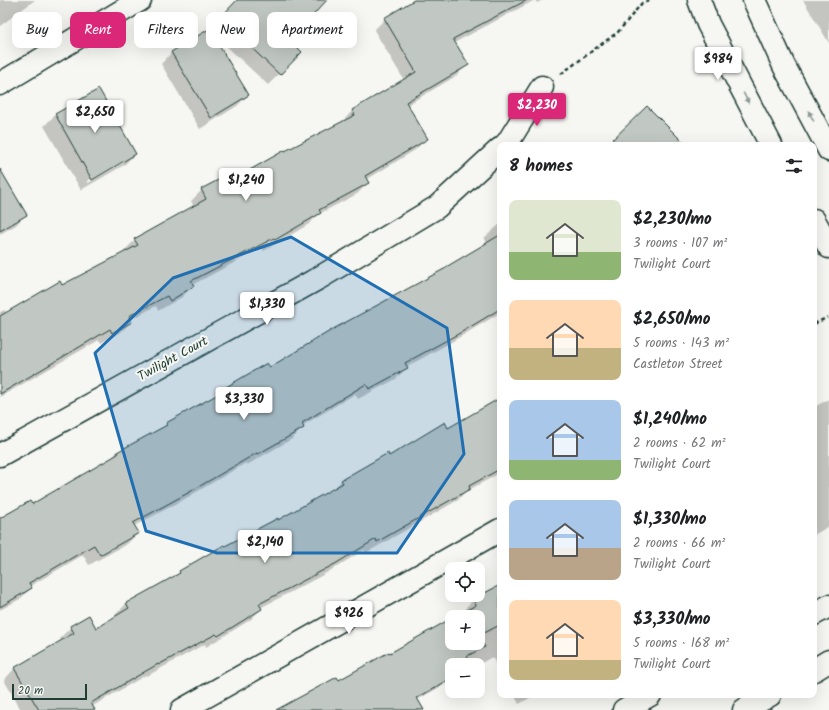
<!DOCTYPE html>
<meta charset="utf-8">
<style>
:root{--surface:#fff;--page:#f2f2f2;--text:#202124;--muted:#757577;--accent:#db2777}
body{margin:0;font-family:Kalam,sans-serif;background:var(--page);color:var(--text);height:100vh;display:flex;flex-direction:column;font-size:15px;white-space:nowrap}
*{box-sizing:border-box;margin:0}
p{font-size:13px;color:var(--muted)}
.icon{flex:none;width:22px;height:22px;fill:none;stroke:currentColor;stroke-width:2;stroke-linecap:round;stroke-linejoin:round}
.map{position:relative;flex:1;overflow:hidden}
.sheet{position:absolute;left:497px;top:142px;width:320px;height:556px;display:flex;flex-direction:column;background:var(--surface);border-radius:8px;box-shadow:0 4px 16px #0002}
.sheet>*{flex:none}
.hud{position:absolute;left:12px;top:12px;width:380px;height:36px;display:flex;gap:8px}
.controls{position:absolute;left:445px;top:562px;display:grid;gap:8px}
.controls a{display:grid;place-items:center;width:40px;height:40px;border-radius:8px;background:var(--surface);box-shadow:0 4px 16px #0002;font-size:20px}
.scale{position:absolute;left:12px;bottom:10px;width:75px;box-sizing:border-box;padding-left:4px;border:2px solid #1f3d34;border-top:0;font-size:11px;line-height:14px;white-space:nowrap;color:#1f3d34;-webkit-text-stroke:3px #f6f6f2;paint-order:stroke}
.price{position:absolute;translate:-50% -34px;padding:0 9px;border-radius:4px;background:#fff;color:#222;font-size:13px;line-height:26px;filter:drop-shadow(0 1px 2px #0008)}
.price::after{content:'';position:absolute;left:50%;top:24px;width:12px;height:9px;margin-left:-6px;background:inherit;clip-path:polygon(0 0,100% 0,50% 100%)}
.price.active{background:var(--accent);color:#fff}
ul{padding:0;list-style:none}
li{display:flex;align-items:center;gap:12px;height:100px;padding:0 12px}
li span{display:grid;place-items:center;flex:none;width:112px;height:80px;border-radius:8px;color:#555}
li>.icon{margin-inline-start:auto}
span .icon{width:48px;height:48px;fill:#fffc;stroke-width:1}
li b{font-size:17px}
h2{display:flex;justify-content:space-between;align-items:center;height:48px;padding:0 12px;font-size:17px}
.chip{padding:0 14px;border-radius:8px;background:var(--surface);box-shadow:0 4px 16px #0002;font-size:14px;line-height:36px}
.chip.active{background:var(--accent);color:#fff}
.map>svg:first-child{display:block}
.shadow{fill:#0003;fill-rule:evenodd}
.building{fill:#c1c8c3;stroke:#1f3d34}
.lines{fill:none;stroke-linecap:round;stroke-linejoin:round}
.minor-casing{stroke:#1f3d34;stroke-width:25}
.path{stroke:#1f3d34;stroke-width:2.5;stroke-dasharray:4 3;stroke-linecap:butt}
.minor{stroke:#f6f6f2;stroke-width:22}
.oneway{fill:#8a9a93}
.marked{fill:#1f6fb2;fill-opacity:0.2;stroke:#1f6fb2;stroke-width:3;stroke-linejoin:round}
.labels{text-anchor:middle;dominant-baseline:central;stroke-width:4;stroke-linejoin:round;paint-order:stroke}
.street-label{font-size:13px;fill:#1f3d34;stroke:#f6f6f2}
</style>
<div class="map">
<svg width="829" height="710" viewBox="0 0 829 710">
<rect width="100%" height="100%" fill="#f6f6f2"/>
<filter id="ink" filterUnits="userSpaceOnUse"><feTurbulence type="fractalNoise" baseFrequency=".025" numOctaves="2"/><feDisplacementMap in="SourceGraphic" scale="8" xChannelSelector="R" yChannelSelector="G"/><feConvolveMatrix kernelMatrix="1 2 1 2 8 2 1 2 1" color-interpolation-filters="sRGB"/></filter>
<g filter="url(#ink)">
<path class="shadow" d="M0,0H35L0,26Z
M239,0H326L300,27L290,42L279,74L268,85L209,30L248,95L237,106L200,129L161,64L172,52L209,30Z
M416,0H543L537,3L535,0L454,43L467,65L456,76L407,105L426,139L415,150L366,180L368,183L357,194L319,214L309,224L264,251L262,248L192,285L193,286L182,297L158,311L156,306L130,320L131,322L120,333L101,343L99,340L0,397V312L5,310L6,313L62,286L125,253L124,251L135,240L194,207L191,201L202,190L227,184L342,123V122L353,110L404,80L374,30L385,19Z
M803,0H829V43Z
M98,90L135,154L124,165L81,190L44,126L55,115ZM123,160V163L88,183L87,181Z
M0,171L25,215L16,225L0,234Z
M500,224V313L448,344L406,367V368L396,379L358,399L355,394L302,426L303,428L292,439L247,465L246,463L176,504L134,526L138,533L127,544L89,565L83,555L30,586L31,588L20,599L0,610V522L31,505L109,461L117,452L163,427L167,424L216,396L221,391L267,365L269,369L444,271L488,244L484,238Z
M500,395V473L465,492L458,500L366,553L364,550L323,575L260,608L261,609L250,620L206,647L205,644L147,676L146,675L86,710H21L4,680L15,668L62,642L60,638L71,627L95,629L116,617L115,615L126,604L174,578L180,572L225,548L278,521L332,490L342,480L447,429L500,399L498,396Z
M829,399V526L814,535V407Z
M500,586V671L492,657L478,665H452V680L417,700L423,710H280L338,682L452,619V643H478V617H455L467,610L466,607L473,600Z
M514,695H535L519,704Z"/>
<path class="building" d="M237,0H327L302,27L304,29L292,42L302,52L280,75L220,18Z
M414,0H527L453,39L469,65L406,102L428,139L365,176L369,183L319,210L321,213L275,240L274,238L191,281L194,286L170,301L167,296L129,316L132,322L112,333L110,329L0,394V316L60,281L62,285L138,245L134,239L206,199L201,189L224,177L227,183L285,150V151L355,115L352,110L416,72L384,18Z
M209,29L249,95L211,118L171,52Z
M99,89L136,154L92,180L55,114Z
M647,106L686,145H607Z
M0,169L27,215L0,231Z
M500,235V309L460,333L405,363L408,368L369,389L366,384L302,423L304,428L258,454L257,453L188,493L133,523L139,533L100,555L94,545L29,583L32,588L0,607V518L30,501L32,504L118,454L117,452L167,425L166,423L222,392L221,390L267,363L270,367L335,328L446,268V267Z
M500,398V469L469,486L470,489L377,542L376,539L335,564L259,604L262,609L218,636L216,634L158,665V664L91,703L95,710H39L14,668L74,633L70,626L89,615L96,628L129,608L126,603L180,573L179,571L224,545L225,546L278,518V520L343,483L341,480L388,453L389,456L445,422L448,428Z
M500,585V625L478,636L485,647L467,656L472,665H452V678L417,698L424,710H276L337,677L339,680L389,652L390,653L452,618V643H478V617H454L476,605L473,599Z"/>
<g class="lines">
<g class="minor-casing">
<path id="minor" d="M699,0L708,24L771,145
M754,0L784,66L829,150
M0,84L140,0
M505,145L508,142L542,87
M814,220L829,247
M0,455L319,278L437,207L500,149
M814,614L829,606
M814,670L829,661
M182,710L500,530
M624,710L650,695
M744,710L770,695"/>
</g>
<path class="path" d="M561,74L618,32L642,3L651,0
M814,324L828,317"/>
<use href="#minor" class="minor"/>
</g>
<defs><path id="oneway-solid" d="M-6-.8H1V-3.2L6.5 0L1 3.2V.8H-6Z"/></defs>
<g class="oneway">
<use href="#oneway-solid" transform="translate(746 98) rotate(63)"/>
<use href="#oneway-solid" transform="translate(811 116) rotate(-118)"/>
</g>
</g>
<path class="marked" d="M291,237L447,328L464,454L397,553H217L146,531L95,353L173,278Z"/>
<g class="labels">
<g class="street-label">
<text transform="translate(173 359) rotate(-29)">Twilight Court</text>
</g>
</g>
</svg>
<div class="controls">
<a><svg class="icon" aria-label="locate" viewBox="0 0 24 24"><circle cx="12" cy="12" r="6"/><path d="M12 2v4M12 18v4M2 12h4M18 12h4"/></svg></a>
<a>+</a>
<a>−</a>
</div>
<div class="scale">20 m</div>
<b class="price" style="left:718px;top:81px">$984</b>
<b class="price active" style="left:537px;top:127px">$2,230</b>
<b class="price" style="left:95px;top:134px">$2,650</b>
<b class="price" style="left:246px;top:202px">$1,240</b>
<b class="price" style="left:267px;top:326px">$1,330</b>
<b class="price" style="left:244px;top:421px">$3,330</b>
<b class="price" style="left:265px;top:564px">$2,140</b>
<b class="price" style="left:349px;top:635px">$926</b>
<div class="hud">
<a class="chip">Buy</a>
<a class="chip active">Rent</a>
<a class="chip">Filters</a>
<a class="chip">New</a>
<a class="chip">Apartment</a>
</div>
<section class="sheet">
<h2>8 homes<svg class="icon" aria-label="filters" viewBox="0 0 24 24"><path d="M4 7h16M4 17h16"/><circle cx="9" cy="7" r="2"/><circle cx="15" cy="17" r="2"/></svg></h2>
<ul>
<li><span style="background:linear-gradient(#dfe7d0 65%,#8fb573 0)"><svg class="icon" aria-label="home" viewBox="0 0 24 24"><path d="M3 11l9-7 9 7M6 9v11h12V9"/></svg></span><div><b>$2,230/mo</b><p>3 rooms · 107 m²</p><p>Twilight Court</p></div></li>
<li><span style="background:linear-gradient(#ffd9b3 60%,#c2b280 0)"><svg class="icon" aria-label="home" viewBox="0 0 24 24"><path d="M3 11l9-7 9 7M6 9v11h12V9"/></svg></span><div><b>$2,650/mo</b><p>5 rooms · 143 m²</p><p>Castleton Street</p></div></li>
<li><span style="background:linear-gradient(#a9c7e8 75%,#8fb573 0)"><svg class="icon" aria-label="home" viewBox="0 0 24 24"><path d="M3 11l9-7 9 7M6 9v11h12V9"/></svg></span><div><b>$1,240/mo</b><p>2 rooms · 62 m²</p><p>Twilight Court</p></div></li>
<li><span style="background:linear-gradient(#a9c7e8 60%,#b9a48a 0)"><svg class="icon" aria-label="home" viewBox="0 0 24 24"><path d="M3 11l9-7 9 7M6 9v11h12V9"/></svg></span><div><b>$1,330/mo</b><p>2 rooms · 66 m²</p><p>Twilight Court</p></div></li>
<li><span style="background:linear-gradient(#ffd9b3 75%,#c2b280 0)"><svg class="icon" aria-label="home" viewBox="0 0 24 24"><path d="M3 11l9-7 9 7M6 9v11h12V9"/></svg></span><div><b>$3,330/mo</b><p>5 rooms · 168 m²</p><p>Twilight Court</p></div></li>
</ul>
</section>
</div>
